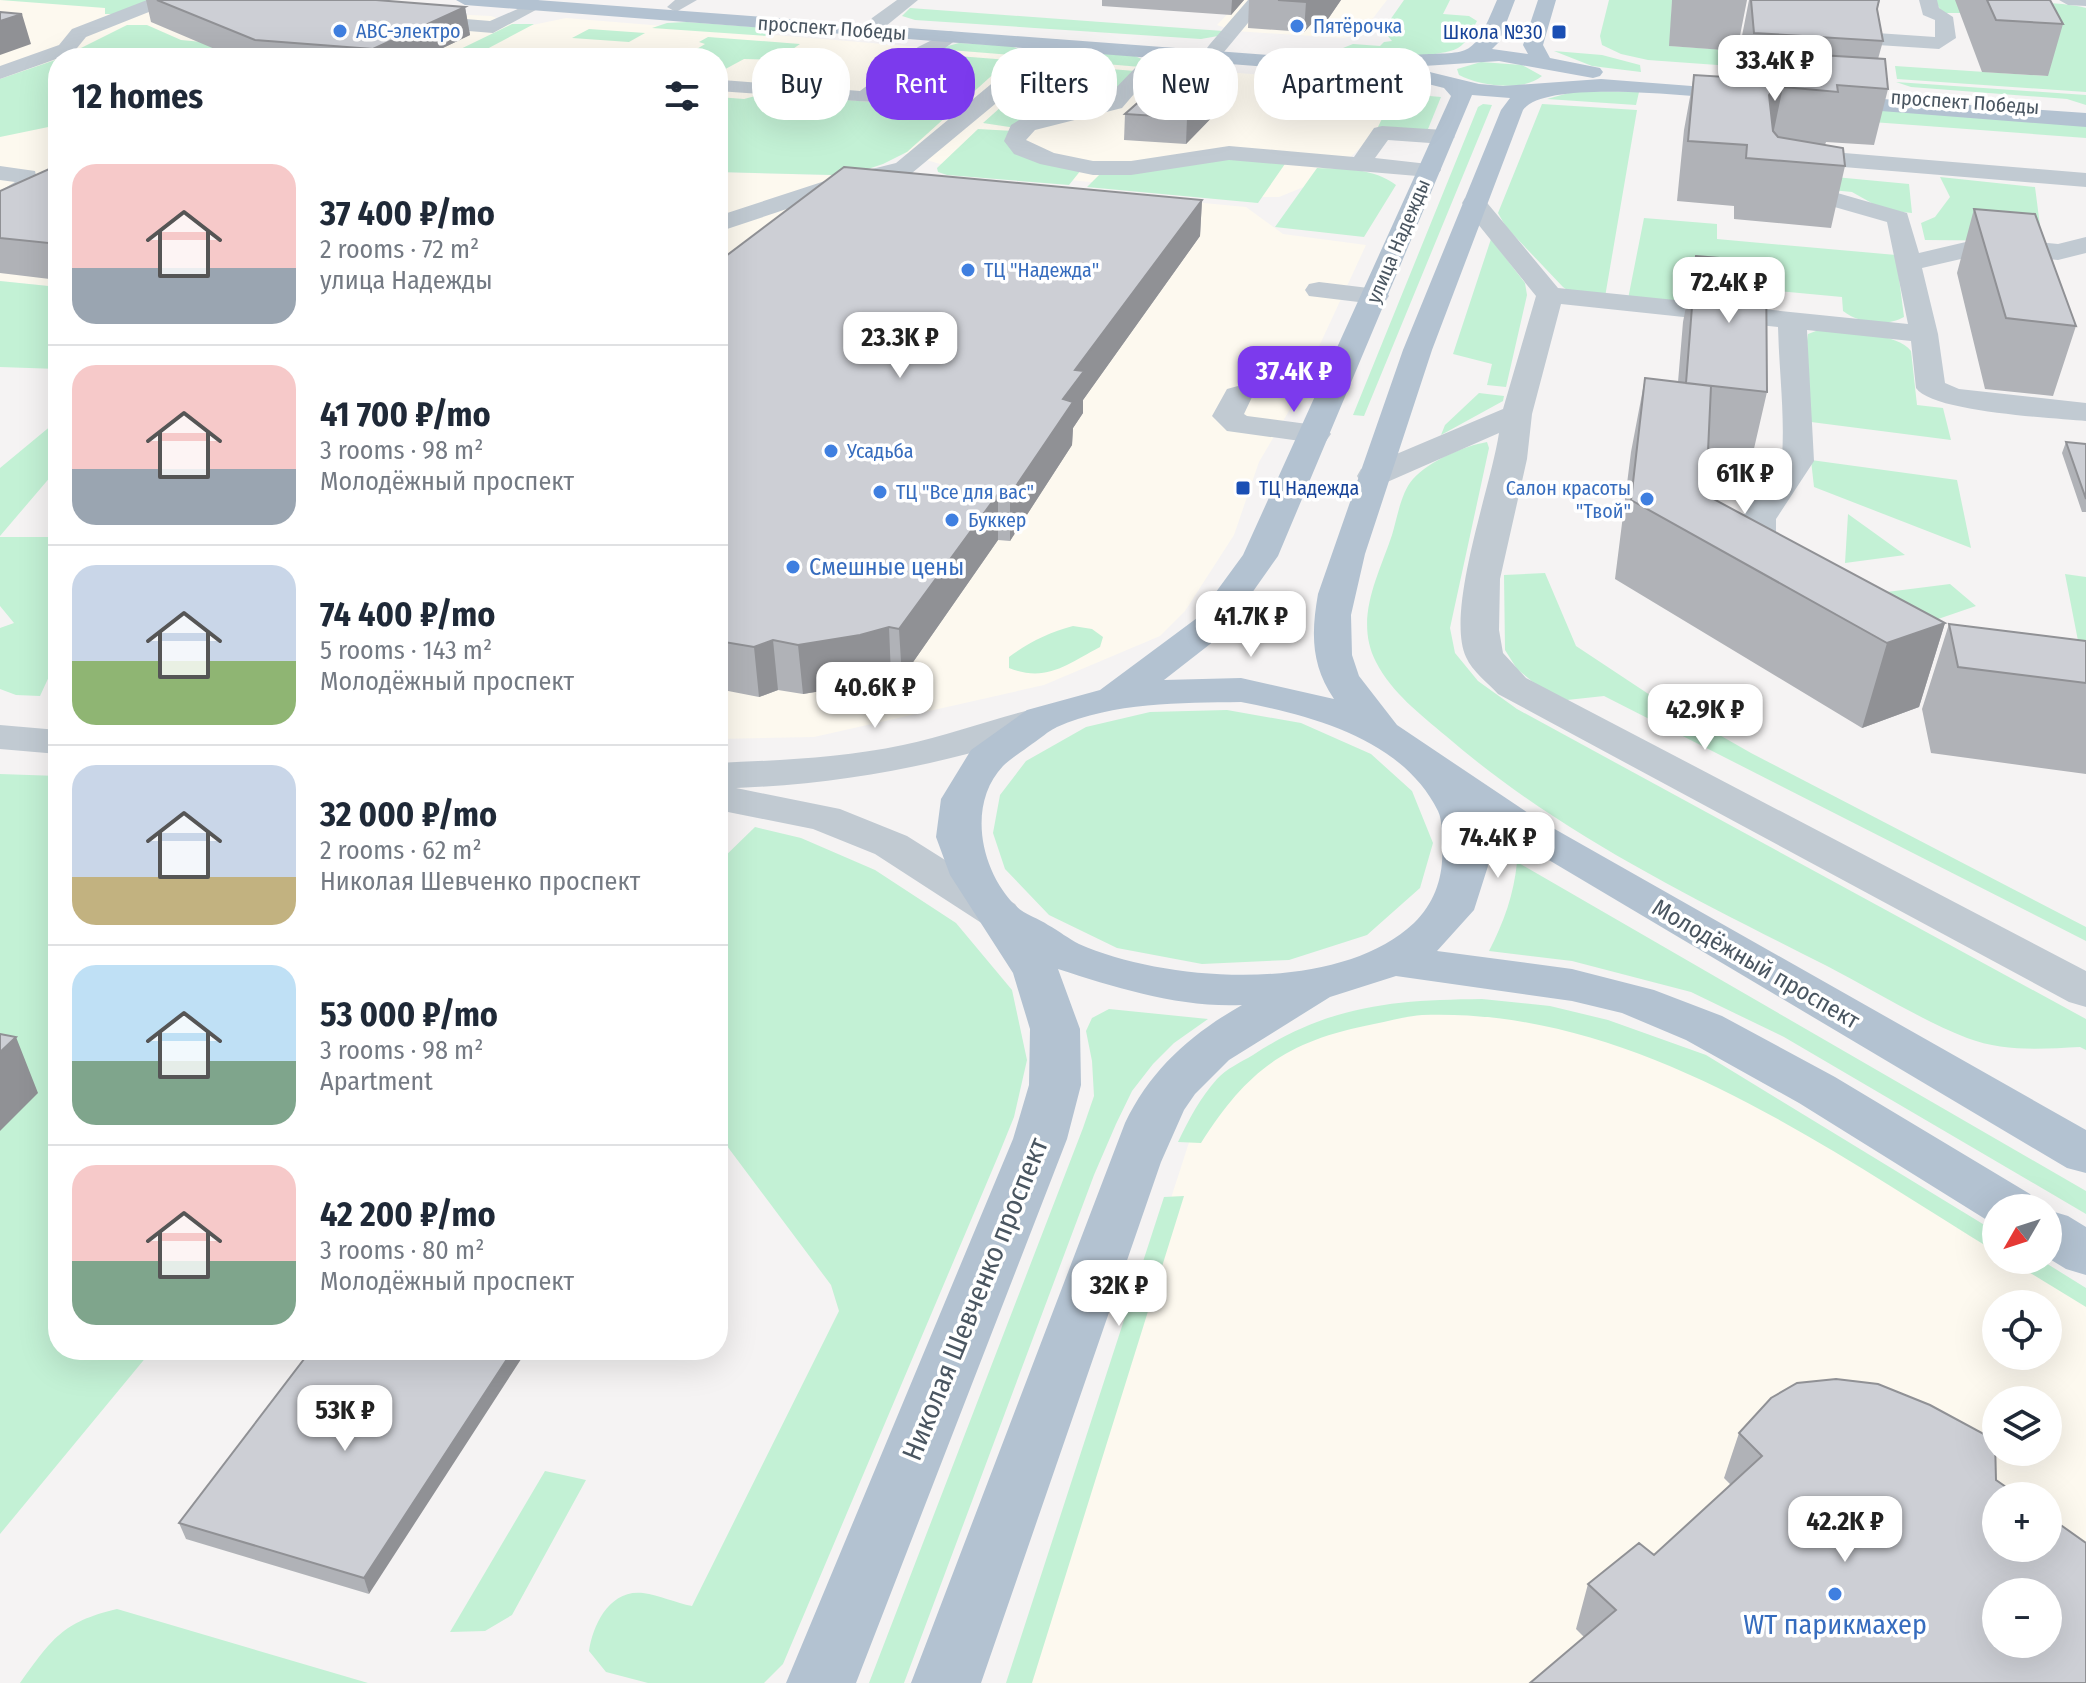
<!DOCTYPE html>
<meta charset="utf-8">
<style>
:root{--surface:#fff;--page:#f2f2f3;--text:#1f2937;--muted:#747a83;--line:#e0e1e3;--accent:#7c3aed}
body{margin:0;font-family:"Fira Sans Condensed",sans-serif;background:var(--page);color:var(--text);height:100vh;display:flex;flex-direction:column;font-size:30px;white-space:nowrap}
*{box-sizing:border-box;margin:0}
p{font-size:26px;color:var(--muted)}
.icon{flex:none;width:44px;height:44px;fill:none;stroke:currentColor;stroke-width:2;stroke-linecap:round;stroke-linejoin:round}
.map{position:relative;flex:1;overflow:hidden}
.sheet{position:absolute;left:48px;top:48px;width:680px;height:1312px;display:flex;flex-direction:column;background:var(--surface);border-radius:32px;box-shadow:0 8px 32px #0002}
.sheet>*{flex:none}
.top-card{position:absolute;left:752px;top:48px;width:760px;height:72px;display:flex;gap:16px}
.needle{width:52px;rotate:231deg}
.buttons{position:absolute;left:1982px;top:1194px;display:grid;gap:16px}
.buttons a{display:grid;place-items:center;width:80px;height:80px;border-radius:50%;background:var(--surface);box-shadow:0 8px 32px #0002;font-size:40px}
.price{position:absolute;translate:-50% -68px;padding:0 18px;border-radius:16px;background:#fff;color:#222;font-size:26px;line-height:52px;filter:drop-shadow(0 2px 4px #0008)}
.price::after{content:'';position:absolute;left:50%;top:48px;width:24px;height:18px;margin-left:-12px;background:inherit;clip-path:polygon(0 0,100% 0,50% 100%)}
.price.current{background:var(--accent);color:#fff}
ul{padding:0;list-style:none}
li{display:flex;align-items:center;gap:24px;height:200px;padding:0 24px}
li+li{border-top:2px solid var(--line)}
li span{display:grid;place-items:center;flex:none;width:224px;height:160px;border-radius:24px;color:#555}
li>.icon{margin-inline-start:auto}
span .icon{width:96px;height:96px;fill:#fffc;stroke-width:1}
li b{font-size:34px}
h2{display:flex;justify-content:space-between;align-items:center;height:96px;padding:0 24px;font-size:34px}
.tag{padding:0 28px;border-radius:32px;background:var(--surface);box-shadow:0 8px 32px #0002;font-size:28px;line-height:72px}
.tag.current{background:var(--accent);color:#fff}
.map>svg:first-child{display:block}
.commercial{fill:#fdf9ef;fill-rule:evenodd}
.green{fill:#c3f1d5}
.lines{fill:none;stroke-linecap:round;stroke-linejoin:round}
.minor{fill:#c1cad2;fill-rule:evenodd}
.major{fill:#b3c2d1;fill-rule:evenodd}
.wall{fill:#b0b2b7}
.shaded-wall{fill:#909195}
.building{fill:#cdcfd5;stroke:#909195;stroke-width:2;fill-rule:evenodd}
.shop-dot{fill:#3f7fe0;stroke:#fff;stroke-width:3}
.transit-dot{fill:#1a4fb4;stroke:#fff;stroke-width:3}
.labels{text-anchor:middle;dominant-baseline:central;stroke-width:7;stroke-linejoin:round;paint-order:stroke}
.far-shop-label{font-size:20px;fill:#366cbe;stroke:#fff;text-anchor:start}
.far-street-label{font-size:20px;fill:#4a5661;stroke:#fff}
.far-transit-label{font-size:20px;fill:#164399;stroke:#fff;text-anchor:end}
.shop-label{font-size:24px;fill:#366cbe;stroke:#fff;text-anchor:start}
.street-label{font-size:24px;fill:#4a5661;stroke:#fff}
.near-street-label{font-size:28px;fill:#4a5661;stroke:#fff}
.near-shop-label{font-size:28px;fill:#366cbe;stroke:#fff}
</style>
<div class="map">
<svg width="2086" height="1683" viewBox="0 0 2086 1683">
<rect width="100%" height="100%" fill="#f5f3f3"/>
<path class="commercial" d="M0,0H151L491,16L523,27L566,18L1336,81L1406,103L1331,176L1279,197H1243L957,169L842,135L718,120V58H58V287L0,281Z
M1241,0H1387L1360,35L1343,38L1235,31L1217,25Z
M718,172L947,179L1246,207L1283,234L1366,245L1290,409L1259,462L1234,535L1185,611L1160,636L1044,685L814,737L718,739Z
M1401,1008L1492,1009L1614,1034L1742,1085L1996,1244V1260H2022L2086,1301V1683H1014L1194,1127L1264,1058ZM1996,1304H2048V1356H1996ZM1996,1400H2048V1452H1996ZM1996,1496H2048V1548H1996ZM1996,1592H2048V1644H1996Z"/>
<path class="green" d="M0,0H153L115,14H105V8Z
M1404,0H1450L1443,14L1469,16L1477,21C1472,30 1467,43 1458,48C1437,59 1364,58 1343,48L1353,44L1380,46L1384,42L1392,41L1383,30Z
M1609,0H1672L1670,46L1867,60L1869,76L1648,60L1621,54L1602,45L1600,36Z
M1935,0C1972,0 2055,0 2086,8V92L1897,79L1895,66L2047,76L1960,13H1942Z
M910,8L1223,31L1218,36L1201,39L915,20L902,16Z
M687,22L767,28L774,32L767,36L652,28L667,23Z
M512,24H534L470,58H442Z
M127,25H147L181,40L234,45L202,58H61Z
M589,29L645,33L629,42L572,38Z
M708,37L800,44L777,60L744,59L718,73V58H682L705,44L699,42Z
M959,43L1011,46L1026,52L1025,56L937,49Z
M1554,51L1602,55L1640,65L1641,72L1592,66Z
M1078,52L1135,56L1146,61L1141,67L1046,59Z
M932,54L1009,60L907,152L883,164L862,171L832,175L718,172V97L744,99L767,93L871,102Z
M58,59V125L0,137V79Z
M1481,62L1522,65L1542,76C1523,92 1480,86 1459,75L1457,69Z
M1049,64L1135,71L1108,100L1016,128L983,123Z
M1896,82L2086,95V105L2067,99L1911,87Z
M1576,91L1639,92L1636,105L1547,99Z
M1418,95L1441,97L1428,129L1423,132L1378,127L1390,102Z
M1483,104L1492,105L1364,416L1353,415L1478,107Z
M1542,104L1637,110L1605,297L1570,292L1563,287L1506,227L1498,213Z
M1861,107L2086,123V138L1832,119Z
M978,129L1014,131L1008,141L1081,170L1069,185L947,175L938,172L937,168Z
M1212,159L1287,161L1258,203L1087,187L1102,172Z
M1317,168C1344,169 1374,168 1396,185L1364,237L1275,227Z
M1782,172L1909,184L1912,213L1884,210L1852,192L1781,185Z
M1940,177L2035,187L2042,241L1925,240L1921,223L1935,217L1950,197Z
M1644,218L1717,224V239L1896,255L1904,317C1887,327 1858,323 1843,311L1842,297L1693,283L1692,299L1685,303L1628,299Z
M1491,239L1525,283L1527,295L1506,387L1487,385L1492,364L1453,354Z
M0,281L58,287V369L0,367Z
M1824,328C1847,332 1898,333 1911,351L1917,405L1943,408L1951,440L1811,422L1807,341L1808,334Z
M1479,393L1504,396L1503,401L1441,435L1445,425Z
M58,420V468L0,536V468Z
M1487,442L1489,448L1450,628L1455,653L1478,681L1517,709L2086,1019V1050L2080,1047C2042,1049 2004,1052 1967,1038C1919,1019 1873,990 1827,966C1695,899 1559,834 1446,736C1420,714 1392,693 1376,662C1354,619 1378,577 1392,535C1397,519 1401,492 1413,479C1429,461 1464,446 1487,442Z
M1811,460L1957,480L1971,548L1814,487Z
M1848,514L1905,555L1845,563Z
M0,537H58V657L40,696L16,695L0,689V628L14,623L0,606Z
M1545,573L1576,646L1653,697L1751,753L2086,927V941L1604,696L1567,700L1539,687L1517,669L1505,650L1504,575Z
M2065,574L2086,577V652L2080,651Z
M1950,584L1976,606L1909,629L1855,596Z
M1073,626L1092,629L1103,637L1100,647C1067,664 1047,683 1009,668V657C1028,643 1049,632 1073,626Z
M1227,710L1301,723L1371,754L1412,791L1433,843L1420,888L1367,935L1289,960L1202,964L1117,948L1049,915L1005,869L993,833L1000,795L1026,761L1086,727L1150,712Z
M0,774L58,776V1350H152L0,1534Z
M755,827L801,838L875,870L956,923L1012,990L1027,1060L1014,1117L999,1154L783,1664L764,1683H648L606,1672L589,1651C593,1624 610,1589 643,1593C659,1595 676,1603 692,1606L839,1311L831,1285L718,1134V863Z
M1517,862L2086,1191V1214L1784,1037L1691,992L1572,961L1489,951C1504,922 1514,894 1517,862Z
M1482,999L1550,1006L1608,1020L1706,1055L1996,1232V1252C1823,1146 1634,1007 1422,1015C1406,1016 1390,1021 1374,1024C1287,1041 1248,1069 1201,1143L1178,1142C1189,1119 1200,1098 1217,1079C1226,1069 1241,1062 1253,1055C1329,1005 1394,1000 1482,999Z
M1109,1009L1208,1019L1174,1043L1153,1064L1132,1091L1116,1124L1094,1175L904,1683H869L1083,1128L1094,1096L1092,1061L1086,1031L1092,1018Z
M1184,1196L1032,1683H1006L1164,1197Z
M2009,1260H2041L2086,1288V1307Z
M545,1471L586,1480L512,1615L485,1631L450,1632Z
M117,1609L368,1683H20C52,1639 62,1622 117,1609Z"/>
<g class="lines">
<path class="minor" d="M147,0H172L169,4L86,37L73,53L0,79V66L59,45L72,29Z
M336,0H360L345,9L490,21L538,0L545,5L493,33L321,19L312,13Z
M675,0H697L676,12L667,7Z
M897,0H918L886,26H872L870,22L872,18Z
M1248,0H1267L1224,52H1210L1207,48L1210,44Z
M1756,0H1774L1770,24L1775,26L1935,37V20L1923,15L1919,0H1937L1939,8L1953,17L1956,38L1939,49L1771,38L1751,27Z
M2059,0H2086V6L2068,5Z
M950,31L957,33L960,37L872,102L718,91V81L722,80L860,91L918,47Z
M1056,39L1063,41L1066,45L912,173L844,190L718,232V216L828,180L896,163L1025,56Z
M1169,48L1176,50L1179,54L1152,73L1122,108L1035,130L1026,140L1054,153L1093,161H1131L1229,146L1354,157L1374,128L1382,126L1444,130L1455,137L1444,144L1388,140L1375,158L1437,165L1441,170L1437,175L1429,177L1229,160L1131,175H1093L1040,164L1014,154L1004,141L1011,125L1019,120L1106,98L1138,65Z
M1771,147L2086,173V187L1783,162L1786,185L1834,192L1907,213L1919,253L1987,237L2058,244L2086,237V253L2058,260L1987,253L1922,268L1938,334L1945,383L1959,389L2086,403V421C2053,418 1932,412 1916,388L1911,341L1807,330L1814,461L1776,519V559L1790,578L1785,586C1747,595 1732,550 1742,519C1749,498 1780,480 1782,457C1785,415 1779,370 1778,327L1561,304L1532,414L1527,459L1500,579L1499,630L1503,653L1526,678L2086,971V1007L2069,1002L1498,694C1488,683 1472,671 1466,657C1445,611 1491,487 1499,433L1385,483L1373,486L1361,483L1357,476L1361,469L1503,409L1536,296L1465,208L1462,203L1465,198H1483L1558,288L1908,324L1887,222L1831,206L1767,195L1763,190L1760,154L1763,149Z
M0,166L35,171L39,188L35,193L0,207V191L15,182L0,180Z
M1319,282L1385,290L1389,296L1385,302L1375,304L1309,296L1305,290L1309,284Z
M1238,386L1249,389L1253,395L1244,414L1247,416L1315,425L1326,427L1331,434L1326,441L1315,443L1227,431L1212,416L1227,389Z
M1041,707L1055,710L1061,719L1055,728C951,763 847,784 736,788L840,809L907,836L1015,904L1022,914L1015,924L999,928L983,924L875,854L813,829L718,810V763C781,760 842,758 903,745C950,735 995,718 1041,707Z
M0,725L58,730V754L0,749Z"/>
<path class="major" d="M456,0H537L1401,65L1398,61L1401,57L1408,55C1472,51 1471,62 1497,0H1515L1499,42L1492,49L1528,54L1523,45L1538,0H1556L1543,45L1550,58L1600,68L1603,72L1600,76L1593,78L1499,61L1409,67L1479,84L1503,86L1601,79L1756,91L1760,95L1756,99L1749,101C1707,98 1546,77 1523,110L1432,350L1365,554L1351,615L1352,655L1359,676L1397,725L1537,819L2086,1130V1173L2067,1168L1483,821L1488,866L1474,910L1437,951L1572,969L1654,990L1722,1016L1835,1077L2030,1194L2038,1208H1996V1224L1990,1222L1799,1103L1686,1040L1622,1013L1572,1001L1396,976L1330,997L1229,1060L1195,1094L1184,1110L1161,1162L981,1683H911L1125,1123C1151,1069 1191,1034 1242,1005C1180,1008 1117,988 1058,969L1080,1029L1081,1085L1067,1139L856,1683H786L1013,1139L1029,1085L1030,1029L1013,973L950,875L936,837L941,799L971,750L1027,710L1100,690L1197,618L1243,555L1451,96L1444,88L1400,77L465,5ZM1472,95L1510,98L1501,110L1403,350L1318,594C1311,634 1311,665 1334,699L1241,678L1164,680L1223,634L1278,556ZM1241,702C1314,716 1403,740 1438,811C1443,821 1441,836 1442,847C1444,875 1435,903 1414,923C1339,994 1168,983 1079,944C1069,939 1059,931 1048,925C1040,919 1024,914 1017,907C981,873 966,805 1003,766C1011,758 1023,751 1032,744C1040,739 1048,731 1057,727C1114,702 1180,703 1241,702Z
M1825,95L2086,113V127L1817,106L1814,101L1817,96Z
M2048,1210L2068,1216L2086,1227V1275L2066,1269L2048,1258Z"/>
</g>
<path class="wall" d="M146,0H384L383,1L465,7L470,35L422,58H236L151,22Z
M1102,0H1244L1231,15L1102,6Z
M1249,0H1341L1328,19L1314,21L1304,32L1248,28Z
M1672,0H1747L1737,51L1669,46Z
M1749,0H1880L1877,10L1883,41L1878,59L1888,89L1874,145L1826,142L1825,145L1845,166L1831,228L1734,219V206L1677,201L1684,130L1694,75L1743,78L1741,41Z
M1955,0H2050L2063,24L2048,76L1982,72Z
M1223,106L1186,144L1124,140L1125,114Z
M58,165V280L0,273V191Z
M1202,200L1200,236L1083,400V413L1073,428L1072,445L1010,541L998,540L902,678L891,676L863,684L803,694L778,690L759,697L718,689V262Z
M1974,209L2076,326L2053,396L1985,389L1957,273Z
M1696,256L1767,392L1750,466L1708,461L1706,495L1945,623L1919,707L1862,728L1615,579L1631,452L1645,378L1678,382L1683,322Z
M2066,442L2086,444V512H2082L2062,453Z
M1949,624L2086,641V774L1931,753L1922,709Z
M311,1350L369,1594L186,1539L179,1523Z
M1878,1384L1584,1637L1576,1629L1588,1584L1654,1555L1731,1485L1724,1478L1739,1433Z"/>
<path class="shaded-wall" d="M1232,0H1244L1231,15Z
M1308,0H1341L1328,19L1314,21L1304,32L1306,2Z
M465,7L470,35L422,58H375L373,49Z
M22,14L31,44L0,55V21Z
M1225,82L1223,106L1186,144L1187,118Z
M1783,87L1771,144L1769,95L1774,89Z
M1202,200L1200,236L1083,400V413L1073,428L1072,445L1010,541V495L1063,399L1075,370Z
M998,494V540L902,678L899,629Z
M1945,623L1919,707L1862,728L1887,643Z
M889,627L891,676L863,684L803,694L798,645Z
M773,640L778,690L759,697L754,647Z
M16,1037L38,1093L0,1131V1052Z
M513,1350H527L369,1594L364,1578Z"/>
<path class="building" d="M157,0H376L465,7L373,49L255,40Z
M1278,0H1308L1306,2Z
M1751,0H1879L1877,9L1883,41L1754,33Z
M1987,0H2050L2063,24L1996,20Z
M0,12L22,14L0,21Z
M1755,51L1885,59L1888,89L1837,85L1838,92L1783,87L1774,89L1769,95L1773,131L1778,137L1843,148L1845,166L1746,158L1747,145L1688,141L1694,75L1758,79Z
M1168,76L1225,82L1187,118L1125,114Z
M58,165V244L0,238V191Z
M844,167L1202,200L1075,370L1084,371L1063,399L1073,402L1010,495L998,494L899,629L889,627L860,635L798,645L773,640L754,647L718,641V262Z
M1974,209L2035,214L2076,326L2006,318Z
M1696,256L1766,262L1767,392L1686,383Z
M1645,378L1711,386L1706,495L1945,623L1887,643L1631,500Z
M2066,442L2086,444V499Z
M1949,624L2086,641V683L1958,667Z
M0,1034L16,1037L0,1052Z
M311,1350H513L364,1578L179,1523Z
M1836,1379L1878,1384L1930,1405L1995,1440L1996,1480L2019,1496H1996V1548H2048V1516L2086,1543V1683H1530L1616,1610L1588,1584L1639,1543L1654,1555L1762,1456L1739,1433L1771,1398L1797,1383ZM1996,1592H2048V1644H1996Z"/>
<g class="shop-dot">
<circle cx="1297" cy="26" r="8"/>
<circle cx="340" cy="31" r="8"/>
<circle cx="968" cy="270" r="8"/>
<circle cx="831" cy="451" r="8"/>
<circle cx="880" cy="492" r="8"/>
<circle cx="1647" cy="499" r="8"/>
<circle cx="952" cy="520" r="8"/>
<circle cx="793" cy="567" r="8"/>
<circle cx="1835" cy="1594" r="8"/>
</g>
<g class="transit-dot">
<rect x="1551" y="24" width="16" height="16" rx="4"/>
<rect x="1235" y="480" width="16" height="16" rx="4"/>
</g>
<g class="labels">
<g class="far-shop-label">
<text x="1313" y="26">Пятёрочка</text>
<text x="356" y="31">АВС-электро</text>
<text x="984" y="270">ТЦ "Надежда"</text>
<text x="847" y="451">Усадьба</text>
<text x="1631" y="488" text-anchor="end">Салон красоты<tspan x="1631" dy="23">"Твой"</tspan></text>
<text x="896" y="492">ТЦ "Все для вас"</text>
<text x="968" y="520">Буккер</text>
</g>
<g class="far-street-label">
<text transform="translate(832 28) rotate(4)">проспект Победы</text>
<text transform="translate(1965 102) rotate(4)">проспект Победы</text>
<text transform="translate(1398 241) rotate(-67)">улица Надежды</text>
</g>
<g class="far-transit-label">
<text x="1543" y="32">Школа №30</text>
<text x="1259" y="488" text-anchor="start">ТЦ Надежда</text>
</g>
<g class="shop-label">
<text x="809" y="567">Смешные цены</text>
</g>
<g class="street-label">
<text transform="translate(1756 964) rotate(30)">Молодёжный проспект</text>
</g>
<g class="near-street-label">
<text transform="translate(975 1299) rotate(-68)">Николая Шевченко проспект</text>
</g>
<g class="near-shop-label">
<text x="1835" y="1624">WT парикмахер</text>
</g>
</g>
</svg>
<div class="buttons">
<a><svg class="needle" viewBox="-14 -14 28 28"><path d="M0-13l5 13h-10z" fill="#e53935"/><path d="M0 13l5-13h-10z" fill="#747a83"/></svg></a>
<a><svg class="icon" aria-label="locate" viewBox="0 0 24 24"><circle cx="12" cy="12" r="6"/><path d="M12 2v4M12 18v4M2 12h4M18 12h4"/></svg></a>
<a><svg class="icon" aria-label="layers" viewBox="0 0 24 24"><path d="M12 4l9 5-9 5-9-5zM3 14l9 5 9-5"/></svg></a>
<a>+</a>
<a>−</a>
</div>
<b class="price" style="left:1775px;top:103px">33.4K ₽</b>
<b class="price" style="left:1729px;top:325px">72.4K ₽</b>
<b class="price" style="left:900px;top:380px">23.3K ₽</b>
<b class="price current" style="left:1294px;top:414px">37.4K ₽</b>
<b class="price" style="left:1745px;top:516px">61K ₽</b>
<b class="price" style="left:1251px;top:659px">41.7K ₽</b>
<b class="price" style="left:875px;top:730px">40.6K ₽</b>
<b class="price" style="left:1705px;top:752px">42.9K ₽</b>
<b class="price" style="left:1498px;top:880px">74.4K ₽</b>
<b class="price" style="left:1119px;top:1328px">32K ₽</b>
<b class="price" style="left:345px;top:1453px">53K ₽</b>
<b class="price" style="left:1845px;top:1564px">42.2K ₽</b>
<div class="top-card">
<a class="tag">Buy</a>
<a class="tag current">Rent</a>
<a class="tag">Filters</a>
<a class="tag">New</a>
<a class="tag">Apartment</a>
</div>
<section class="sheet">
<h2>12 homes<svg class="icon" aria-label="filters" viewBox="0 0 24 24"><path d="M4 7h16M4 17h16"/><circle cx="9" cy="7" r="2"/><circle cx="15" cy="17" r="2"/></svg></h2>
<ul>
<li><span style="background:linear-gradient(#f6c9c9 65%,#9aa5b1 0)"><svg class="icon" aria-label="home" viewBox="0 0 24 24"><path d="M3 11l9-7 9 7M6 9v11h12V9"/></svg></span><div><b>37 400 ₽/mo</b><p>2 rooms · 72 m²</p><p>улица Надежды</p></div></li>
<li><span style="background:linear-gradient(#f6c9c9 65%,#9aa5b1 0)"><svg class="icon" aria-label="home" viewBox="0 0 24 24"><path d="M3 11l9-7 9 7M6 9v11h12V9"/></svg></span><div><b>41 700 ₽/mo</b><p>3 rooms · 98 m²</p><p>Молодёжный проспект</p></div></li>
<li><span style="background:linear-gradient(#c9d6e8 60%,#8fb573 0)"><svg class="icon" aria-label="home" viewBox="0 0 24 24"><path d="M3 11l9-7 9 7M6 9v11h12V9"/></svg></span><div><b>74 400 ₽/mo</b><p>5 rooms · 143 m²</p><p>Молодёжный проспект</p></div></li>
<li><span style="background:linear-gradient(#c9d6e8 70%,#c2b280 0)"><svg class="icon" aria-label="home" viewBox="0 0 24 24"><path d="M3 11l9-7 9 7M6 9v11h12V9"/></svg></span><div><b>32 000 ₽/mo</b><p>2 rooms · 62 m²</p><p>Николая Шевченко проспект</p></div></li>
<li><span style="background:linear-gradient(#bfe0f5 60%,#7fa58c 0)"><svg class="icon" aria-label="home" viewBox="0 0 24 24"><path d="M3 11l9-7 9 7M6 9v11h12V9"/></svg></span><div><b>53 000 ₽/mo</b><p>3 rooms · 98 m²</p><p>Apartment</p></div></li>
<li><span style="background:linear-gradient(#f6c9c9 60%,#7fa58c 0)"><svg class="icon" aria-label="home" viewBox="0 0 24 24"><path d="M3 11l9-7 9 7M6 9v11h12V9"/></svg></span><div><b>42 200 ₽/mo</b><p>3 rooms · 80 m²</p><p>Молодёжный проспект</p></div></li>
</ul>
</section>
</div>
